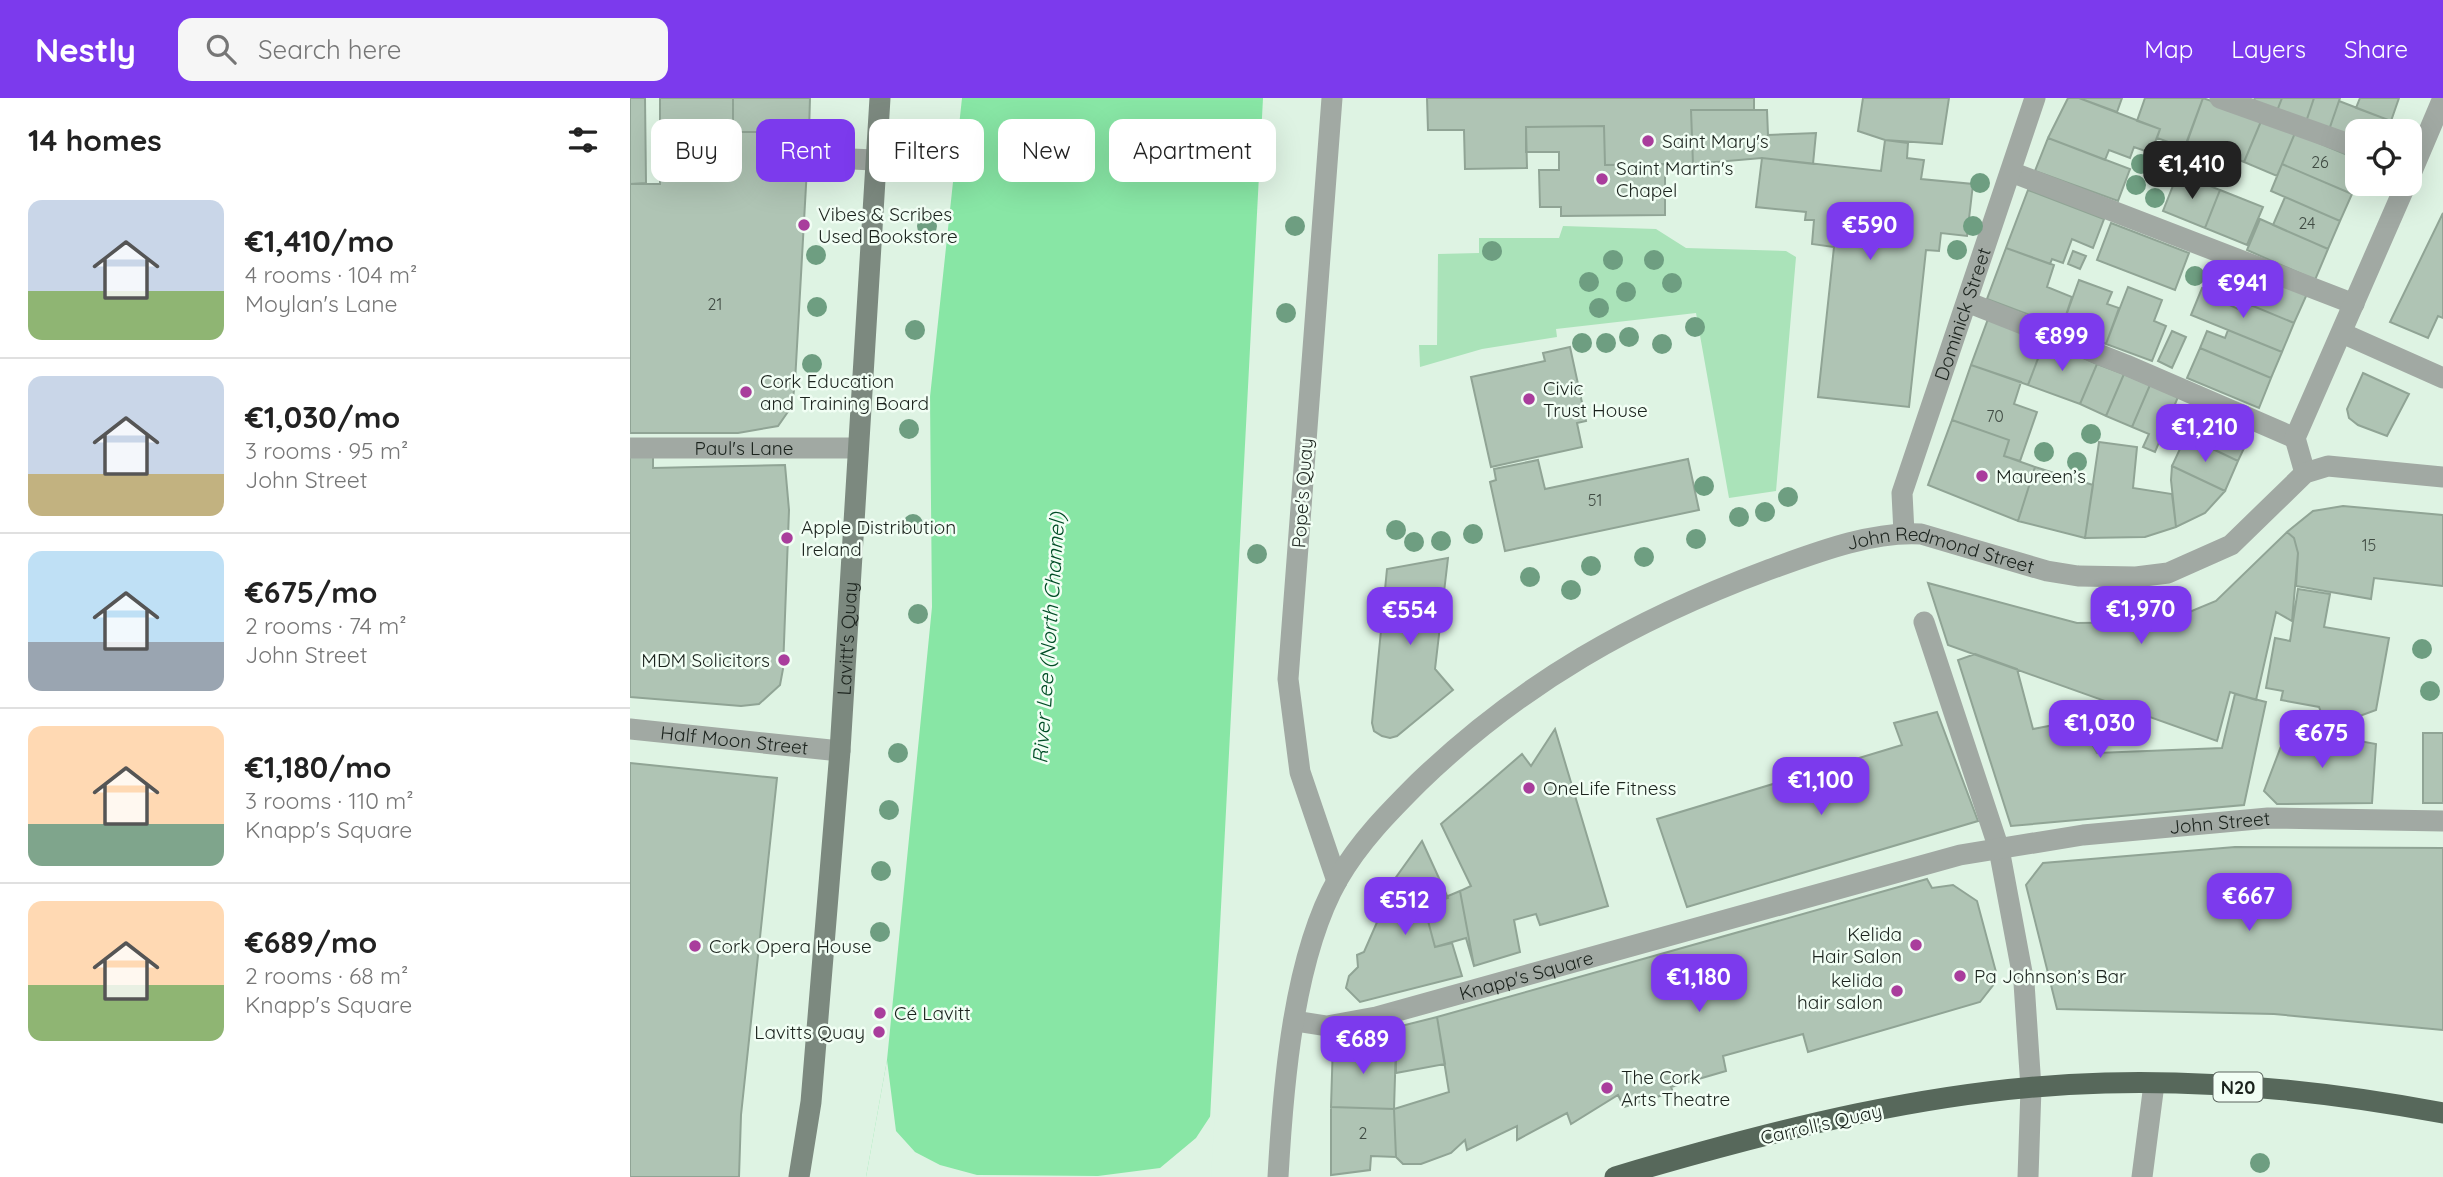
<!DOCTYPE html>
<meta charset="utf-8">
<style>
:root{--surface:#fff;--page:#f6f6f6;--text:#222;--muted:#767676;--line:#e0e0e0;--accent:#7c3aed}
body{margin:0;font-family:Quicksand,sans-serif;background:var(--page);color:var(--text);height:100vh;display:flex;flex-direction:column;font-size:26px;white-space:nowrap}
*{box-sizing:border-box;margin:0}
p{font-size:23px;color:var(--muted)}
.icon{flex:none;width:38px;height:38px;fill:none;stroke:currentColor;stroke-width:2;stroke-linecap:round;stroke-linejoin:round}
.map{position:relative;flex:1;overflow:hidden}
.side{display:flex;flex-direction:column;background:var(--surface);width:630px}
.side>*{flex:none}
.top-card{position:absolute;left:21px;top:21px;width:665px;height:63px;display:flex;gap:14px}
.controls{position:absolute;left:1715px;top:21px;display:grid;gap:14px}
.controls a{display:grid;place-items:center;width:77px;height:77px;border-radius:14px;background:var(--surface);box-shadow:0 7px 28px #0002;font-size:35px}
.price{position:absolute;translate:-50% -60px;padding:0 16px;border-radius:14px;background:var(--accent);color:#fff;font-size:23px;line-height:46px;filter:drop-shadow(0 2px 4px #0008)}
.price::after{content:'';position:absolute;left:50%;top:42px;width:21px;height:16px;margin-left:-10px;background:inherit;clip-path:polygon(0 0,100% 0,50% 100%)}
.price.current{background:#222;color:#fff}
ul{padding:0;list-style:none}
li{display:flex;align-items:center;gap:21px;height:175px;padding:0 28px}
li+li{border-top:2px solid var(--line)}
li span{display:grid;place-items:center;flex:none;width:196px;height:140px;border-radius:14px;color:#555}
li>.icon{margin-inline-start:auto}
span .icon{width:84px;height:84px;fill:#fffc;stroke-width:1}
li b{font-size:30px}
h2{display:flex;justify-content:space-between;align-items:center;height:84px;padding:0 28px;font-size:30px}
.chip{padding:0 24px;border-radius:14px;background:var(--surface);box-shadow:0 7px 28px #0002;font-size:24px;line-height:63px}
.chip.current{background:var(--accent);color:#fff}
header{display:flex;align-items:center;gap:42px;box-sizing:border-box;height:98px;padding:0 35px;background:var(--accent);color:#fff}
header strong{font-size:33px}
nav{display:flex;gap:38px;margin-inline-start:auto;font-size:24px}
.search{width:490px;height:63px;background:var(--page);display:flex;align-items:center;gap:18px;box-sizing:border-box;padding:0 24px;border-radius:14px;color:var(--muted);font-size:26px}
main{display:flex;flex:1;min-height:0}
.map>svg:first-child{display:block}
.green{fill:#aae3b9}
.water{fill:#88e6a5}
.pier{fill:#def3e3}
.building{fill:#afc4b4;stroke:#90a495;stroke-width:2}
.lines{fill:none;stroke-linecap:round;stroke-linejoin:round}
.service{stroke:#a1a9a3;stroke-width:21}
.pedestrian{stroke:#a1a9a3;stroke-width:21}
.minor{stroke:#a1a9a3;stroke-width:21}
.tertiary{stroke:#a1a9a3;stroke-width:21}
.secondary{stroke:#7c897f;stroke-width:21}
.trunk{stroke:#57685b;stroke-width:21}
.tree{fill:#6e9e81}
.poi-dot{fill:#a93d9c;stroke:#f1fef4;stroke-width:2.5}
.labels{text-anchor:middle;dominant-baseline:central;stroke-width:5;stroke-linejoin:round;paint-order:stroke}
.number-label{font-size:16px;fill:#404b43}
.shield{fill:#f1fef4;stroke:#5b655e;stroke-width:2}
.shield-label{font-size:18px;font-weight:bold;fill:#1b231d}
.poi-label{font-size:19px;fill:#1b231d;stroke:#f1fef4;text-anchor:start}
.street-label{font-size:19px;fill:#1b231d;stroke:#f1fef4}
.water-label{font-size:21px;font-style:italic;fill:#004d26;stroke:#f1fef4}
</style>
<header>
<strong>Nestly</strong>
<div class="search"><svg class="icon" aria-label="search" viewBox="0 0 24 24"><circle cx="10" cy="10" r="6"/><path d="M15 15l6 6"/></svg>Search here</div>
<nav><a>Map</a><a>Layers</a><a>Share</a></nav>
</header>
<main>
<section class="side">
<h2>14 homes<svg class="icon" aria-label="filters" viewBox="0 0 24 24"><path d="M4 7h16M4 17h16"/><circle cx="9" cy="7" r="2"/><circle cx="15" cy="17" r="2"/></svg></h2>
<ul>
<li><span style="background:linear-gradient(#c9d6e8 65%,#8fb573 0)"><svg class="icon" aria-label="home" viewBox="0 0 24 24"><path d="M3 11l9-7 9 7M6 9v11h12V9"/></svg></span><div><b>€1,410/mo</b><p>4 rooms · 104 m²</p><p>Moylan's Lane</p></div></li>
<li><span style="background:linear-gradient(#c9d6e8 70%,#c2b280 0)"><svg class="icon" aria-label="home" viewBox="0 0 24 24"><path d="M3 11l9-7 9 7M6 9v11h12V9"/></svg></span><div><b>€1,030/mo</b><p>3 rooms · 95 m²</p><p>John Street</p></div></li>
<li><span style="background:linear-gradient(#bfe0f5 65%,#9aa5b1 0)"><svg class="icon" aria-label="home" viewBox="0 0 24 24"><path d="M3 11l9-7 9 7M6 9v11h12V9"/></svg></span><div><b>€675/mo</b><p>2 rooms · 74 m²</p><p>John Street</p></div></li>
<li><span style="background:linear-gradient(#ffd9b3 70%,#7fa58c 0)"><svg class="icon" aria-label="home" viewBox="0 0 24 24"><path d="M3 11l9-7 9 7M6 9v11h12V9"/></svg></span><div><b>€1,180/mo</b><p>3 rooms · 110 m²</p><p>Knapp's Square</p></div></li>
<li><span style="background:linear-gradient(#ffd9b3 60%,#8fb573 0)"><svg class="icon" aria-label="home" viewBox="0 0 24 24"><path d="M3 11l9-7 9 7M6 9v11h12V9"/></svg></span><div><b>€689/mo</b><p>2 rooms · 68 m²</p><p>Knapp's Square</p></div></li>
</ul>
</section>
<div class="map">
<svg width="1813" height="1079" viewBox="0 0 1813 1079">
<rect width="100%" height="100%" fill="#def3e3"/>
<path class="green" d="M933,128L1026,131L1056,150L1156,153L1166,159L1146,393L1099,400L1066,215L926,231L927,239L852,251L790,269L789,247H807L808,156L849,155V140H929Z"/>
<path class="water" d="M332,0H633L577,1079H236L257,962L302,509L300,299Z"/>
<path class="pier" d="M257,962L266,1033L285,1054L310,1067L347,1077L468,1078L530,1070L566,1040L585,1011L581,1079H236Z"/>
<path class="building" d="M0,0H15L16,85L0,86Z
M30,0H103V34H179L165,284L162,308L148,328L108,335H0V86H30Z
M103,0H180L179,34H103Z
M797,0H1124V12H1061L1063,66L975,67L974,28L896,29L897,70L835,71L834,32H798Z
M1233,0H1319L1312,46L1255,42L1228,33Z
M1438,0H1449L1530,31L1521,55L1504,49L1500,60L1479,52L1475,62L1418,40Z
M1449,0H1492L1487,14Z
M1515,0H1573L1555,50L1527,40L1530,31L1507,23Z
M1573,0L1632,21L1614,64L1593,56L1586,75L1559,65L1566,46L1557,43Z
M1625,0H1652L1647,13L1623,4Z
M1652,0H1684L1676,24L1647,13Z
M1684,0H1710L1699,32L1676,24Z
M1730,0H1769L1761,23L1726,10Z
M1709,3L1761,23L1757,33H1727V42L1699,32Z
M1061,12H1137L1138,37L1186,35L1183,66L1132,60L1063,66Z
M1632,21L1665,35L1647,78L1614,64Z
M974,28L975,67L1035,66V117L931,118V109H910L909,72H929V54H896V29Z
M1665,35L1727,61V82L1722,96L1652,66Z
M1418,40L1500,71L1488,103L1405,73Z
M1255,42L1278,45L1277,60L1294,62L1291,81L1343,86L1337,138L1311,135L1309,153L1296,152L1279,309L1188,299L1204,149L1182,146L1184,122H1175L1176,114L1126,109L1132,60L1251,73Z
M1652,66L1722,96L1710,123L1641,93Z
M1548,75L1590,92L1575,130L1533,113Z
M1398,92L1474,121L1463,150L1442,141L1433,165L1422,161L1420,166L1376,150Z
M1590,92L1633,109L1617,147L1575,130Z
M1655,99L1710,123L1698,151L1643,127Z
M1813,115V220L1808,218L1798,240L1760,224Z
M1630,121L1698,151L1685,182L1617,152Z
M1481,125L1559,155L1545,192L1467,162Z
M1376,150L1424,167L1417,189L1442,199L1432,229L1357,201Z
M1443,153L1456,158L1450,171L1438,166Z
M1624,174L1677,196L1664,225L1611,203Z
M1449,182L1482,194L1477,206L1489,210L1476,246L1432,229Z
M1498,189L1532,202L1524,223L1536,228L1522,263L1476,246Z
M1572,190L1596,200L1595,205L1608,211L1611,203L1664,225L1652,254L1561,217Z
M1358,221L1415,242L1398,287L1341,267Z
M1598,232L1652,254L1641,280L1570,250L1577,233L1595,240Z
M1542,233L1556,239L1542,270L1528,263Z
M1415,242L1467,266L1450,306L1398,287Z
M940,249L956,323L947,325L952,349L861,369L841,279L915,263L913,255Z
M1570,250L1641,280L1629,310L1557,280Z
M1467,266L1494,276L1476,318L1450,306Z
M1341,267L1391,284L1384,306L1407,314L1390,363L1374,358L1379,342L1322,322Z
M1733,275L1779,296L1757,338L1728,327L1719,320L1717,311Z
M1494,276L1520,287L1502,329L1476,318Z
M1520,287L1548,299L1525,354L1513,349L1519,336L1502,329Z
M1571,307L1591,316L1576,348L1534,328L1544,308L1566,318Z
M1591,316L1623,331L1608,363L1576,348Z
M1322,322L1379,342L1374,358L1405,369L1388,423L1298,387Z
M1556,338L1608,363L1595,393L1542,368Z
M1469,344L1507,349L1503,390L1542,396L1546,429L1515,439L1455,440Z
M0,358H23V370L155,367L159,412L153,571L150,587L129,606L111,608L0,599Z
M1058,361L1069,412L875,453L860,384L866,382L864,371L908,362L915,391Z
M1542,368L1595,393L1575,415L1546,429L1541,382Z
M1405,369L1463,387L1455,440L1388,423Z
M1713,408L1813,417V488L1744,480L1741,501L1666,488L1668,455L1664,440L1657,434L1683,413Z
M1657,434L1664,440L1668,455L1662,523L1646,514L1626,602L1600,594L1587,643L1318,547L1298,485L1447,525L1519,524L1545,520L1586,503Z
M818,460L805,571L823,592L767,638L760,640L752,638L744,633L742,625L757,471Z
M1668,491L1700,496L1694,529L1759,540L1746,612L1697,630L1689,609L1651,602L1653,593L1636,590L1645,540L1660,543Z
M1345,556L1387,571L1403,631L1449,622L1467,655L1592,650L1605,596L1636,604L1614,707L1381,728L1328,562Z
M1307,614L1348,723L1057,809L1027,721L1272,647L1264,625Z
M1658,630L1746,646L1742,705L1647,706L1634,693Z
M925,631L978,808L910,827L906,816L884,822L890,854L844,868L830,793L841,788L811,726L892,656L901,668Z
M1793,635H1813V705H1793Z
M0,665L147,680L111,1017L109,1079H0Z
M792,743L818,800L794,808L805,849L822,845L832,878L730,904L716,890L719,878L728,869L727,857L734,854L748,822L747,807L762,804L754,796Z
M1605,749L1813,750V932L1644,916L1427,911L1396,787L1413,765Z
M1297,781L1302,790L1323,787L1347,803L1366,874L1364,886L1350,904L1178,954L1173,936L1093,958L1096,973L1041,989L1043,994L994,1009L988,997L941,1026L937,1015L887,1042V1028L837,1052L835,1042L821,1055L791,1066H773L766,1059L764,1011L819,994L807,919Z
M830,793L844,868L836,840L805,849L794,808Z
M807,919L815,966L766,975V946L746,945L747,934Z
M703,944L766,946L764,1011L701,1009Z
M701,1009L764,1011L766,1059L741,1058L740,1072L701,1077Z"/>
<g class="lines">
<path class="service" d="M178,59L244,62
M1712,235L1813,280
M1512,1079L1524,986"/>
<path class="pedestrian" id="s1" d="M0,350H227"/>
<g class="minor">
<path d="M1590,0L1727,49"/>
<path d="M1381,74L1724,206"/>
<path d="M1780,78L1813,0"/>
<path d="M1337,204L1496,267L1665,340"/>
<path d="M1675,375L1665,340L1776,86"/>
<path id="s2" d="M1274,435L1272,395L1405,0"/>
<path d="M1294,524L1369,751L1394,885L1401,990L1398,1079"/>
<path id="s3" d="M665,923L697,928L746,919L1330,757L1453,737L1638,720L1813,723"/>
</g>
<g class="tertiary">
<path d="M702,0L658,581L670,674L707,783"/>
<path id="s4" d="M0,631L210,653"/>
<path id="s5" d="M648,1079C653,989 663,860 708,781C730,743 759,714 789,684C893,584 1004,522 1138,472C1185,455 1241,433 1291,436L1417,473L1448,478L1506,479L1538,475L1601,447L1675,375L1698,368L1813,379"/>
</g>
<path class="secondary" id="s6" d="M169,1079L181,1004L210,653L250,0"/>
<path class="trunk" d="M985,1079C1144,1032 1309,989 1475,985C1588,982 1702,994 1813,1015"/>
</g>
<g class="tree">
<circle cx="305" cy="58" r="10"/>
<circle cx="1511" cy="66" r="10"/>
<circle cx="1534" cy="76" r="10"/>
<circle cx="1350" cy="85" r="10"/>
<circle cx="1506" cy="87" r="10"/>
<circle cx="1525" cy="100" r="10"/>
<circle cx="297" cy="128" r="10"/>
<circle cx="665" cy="128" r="10"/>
<circle cx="1343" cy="128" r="10"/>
<circle cx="1327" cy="152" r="10"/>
<circle cx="862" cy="153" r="10"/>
<circle cx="186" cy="157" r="10"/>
<circle cx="983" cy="162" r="10"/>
<circle cx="1024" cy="162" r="10"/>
<circle cx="1565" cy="178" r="10"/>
<circle cx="959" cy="184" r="10"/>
<circle cx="1042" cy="185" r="10"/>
<circle cx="996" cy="194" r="10"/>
<circle cx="187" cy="209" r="10"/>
<circle cx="969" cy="210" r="10"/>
<circle cx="656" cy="215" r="10"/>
<circle cx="1065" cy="229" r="10"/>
<circle cx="285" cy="232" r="10"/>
<circle cx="999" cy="239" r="10"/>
<circle cx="952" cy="245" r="10"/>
<circle cx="976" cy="245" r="10"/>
<circle cx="1032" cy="246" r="10"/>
<circle cx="182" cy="266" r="10"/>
<circle cx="279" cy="331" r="10"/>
<circle cx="1461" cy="336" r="10"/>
<circle cx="1414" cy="354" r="10"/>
<circle cx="1447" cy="364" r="10"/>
<circle cx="1074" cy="388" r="10"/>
<circle cx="1158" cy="399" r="10"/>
<circle cx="1135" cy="414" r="10"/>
<circle cx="1109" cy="419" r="10"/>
<circle cx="283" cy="426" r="10"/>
<circle cx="766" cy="432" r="10"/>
<circle cx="843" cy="436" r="10"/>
<circle cx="1066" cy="441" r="10"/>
<circle cx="811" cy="443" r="10"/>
<circle cx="784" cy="444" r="10"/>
<circle cx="627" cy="456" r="10"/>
<circle cx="1014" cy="459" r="10"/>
<circle cx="961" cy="468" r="10"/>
<circle cx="900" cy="479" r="10"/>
<circle cx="941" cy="492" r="10"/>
<circle cx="288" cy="516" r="10"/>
<circle cx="1792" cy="551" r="10"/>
<circle cx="1800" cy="593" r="10"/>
<circle cx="268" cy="655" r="10"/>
<circle cx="259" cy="712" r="10"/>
<circle cx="251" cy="773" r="10"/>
<circle cx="250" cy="834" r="10"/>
<circle cx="1630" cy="1065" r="10"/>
</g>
<g class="poi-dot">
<circle cx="1018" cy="43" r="7"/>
<circle cx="972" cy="81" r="7"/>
<circle cx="174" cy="127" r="7"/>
<circle cx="116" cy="294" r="7"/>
<circle cx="899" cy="301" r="7"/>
<circle cx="1352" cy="378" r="7"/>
<circle cx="157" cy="440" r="7"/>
<circle cx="154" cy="562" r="7"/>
<circle cx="899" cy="690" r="7"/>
<circle cx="1286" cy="847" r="7"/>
<circle cx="65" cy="848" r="7"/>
<circle cx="1330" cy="878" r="7"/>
<circle cx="1267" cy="893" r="7"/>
<circle cx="250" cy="915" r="7"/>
<circle cx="249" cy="934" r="7"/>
<circle cx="977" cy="990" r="7"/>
</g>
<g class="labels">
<g class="number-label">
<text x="1690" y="64">26</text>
<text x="1677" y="125">24</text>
<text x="85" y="206">21</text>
<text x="1365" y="318">70</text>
<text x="965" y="402">51</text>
<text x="1739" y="447">15</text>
<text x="733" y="1035">2</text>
</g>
<rect class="shield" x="1583.5" y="974.5" width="49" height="29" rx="5"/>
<g class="shield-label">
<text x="1608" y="989">N20</text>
</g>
<g class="poi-label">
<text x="1032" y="43">Saint Mary's</text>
<text x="986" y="70">Saint Martin's<tspan x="986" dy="22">Chapel</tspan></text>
<text x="188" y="116">Vibes &amp; Scribes<tspan x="188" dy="22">Used Bookstore</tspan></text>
<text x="130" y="283">Cork Education<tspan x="130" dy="22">and Training Board</tspan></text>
<text x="913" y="290">Civic<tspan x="913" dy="22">Trust House</tspan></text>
<text x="1366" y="378">Maureen’s</text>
<text x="171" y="429">Apple Distribution<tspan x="171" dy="22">Ireland</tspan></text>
<text x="140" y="562" text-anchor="end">MDM Solicitors</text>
<text x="913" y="690">OneLife Fitness</text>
<text x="1272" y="836" text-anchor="end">Kelida<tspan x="1272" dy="22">Hair Salon</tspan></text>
<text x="79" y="848">Cork Opera House</text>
<text x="1344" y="878">Pa Johnson’s Bar</text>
<text x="1253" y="882" text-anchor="end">kelida<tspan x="1253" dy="22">hair salon</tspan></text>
<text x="264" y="915">Cé Lavitt</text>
<text x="235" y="934" text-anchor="end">Lavitts Quay</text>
<text x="991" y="979">The Cork<tspan x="991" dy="22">Arts Theatre</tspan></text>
</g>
<g class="street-label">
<text stroke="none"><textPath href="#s2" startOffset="229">Dominick Street</textPath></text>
<text stroke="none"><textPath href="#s1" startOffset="114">Paul's Lane</textPath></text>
<text transform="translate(672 395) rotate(-86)">Pope's Quay</text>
<text stroke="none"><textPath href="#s5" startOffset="1024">John Redmond Street</textPath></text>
<text stroke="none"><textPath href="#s6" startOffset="541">Lavitt's Quay</textPath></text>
<text stroke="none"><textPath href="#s4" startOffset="105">Half Moon Street</textPath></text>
<text stroke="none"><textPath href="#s3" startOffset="950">John Street</textPath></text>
<text stroke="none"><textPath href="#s3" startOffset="238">Knapp's Square</textPath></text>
<text transform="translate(1191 1026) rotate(-13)">Carroll's Quay</text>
</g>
<g class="water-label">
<text transform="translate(418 540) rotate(-86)">River Lee (North Channel)</text>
</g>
</g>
</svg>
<div class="controls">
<a><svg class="icon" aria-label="locate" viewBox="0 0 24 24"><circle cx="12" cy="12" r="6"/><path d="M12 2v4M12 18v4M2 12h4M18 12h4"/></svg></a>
</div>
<b class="price current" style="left:1562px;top:103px">€1,410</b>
<b class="price" style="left:1240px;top:164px">€590</b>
<b class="price" style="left:1613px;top:222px">€941</b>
<b class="price" style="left:1432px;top:275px">€899</b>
<b class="price" style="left:1575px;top:366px">€1,210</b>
<b class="price" style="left:1511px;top:548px">€1,970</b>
<b class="price" style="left:780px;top:549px">€554</b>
<b class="price" style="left:1470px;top:662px">€1,030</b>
<b class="price" style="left:1692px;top:672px">€675</b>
<b class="price" style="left:1191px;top:719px">€1,100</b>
<b class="price" style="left:1619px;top:835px">€667</b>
<b class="price" style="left:775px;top:839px">€512</b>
<b class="price" style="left:1069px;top:916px">€1,180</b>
<b class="price" style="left:733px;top:978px">€689</b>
<div class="top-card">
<a class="chip">Buy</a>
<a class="chip current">Rent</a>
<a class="chip">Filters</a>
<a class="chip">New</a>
<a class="chip">Apartment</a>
</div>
</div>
</main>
